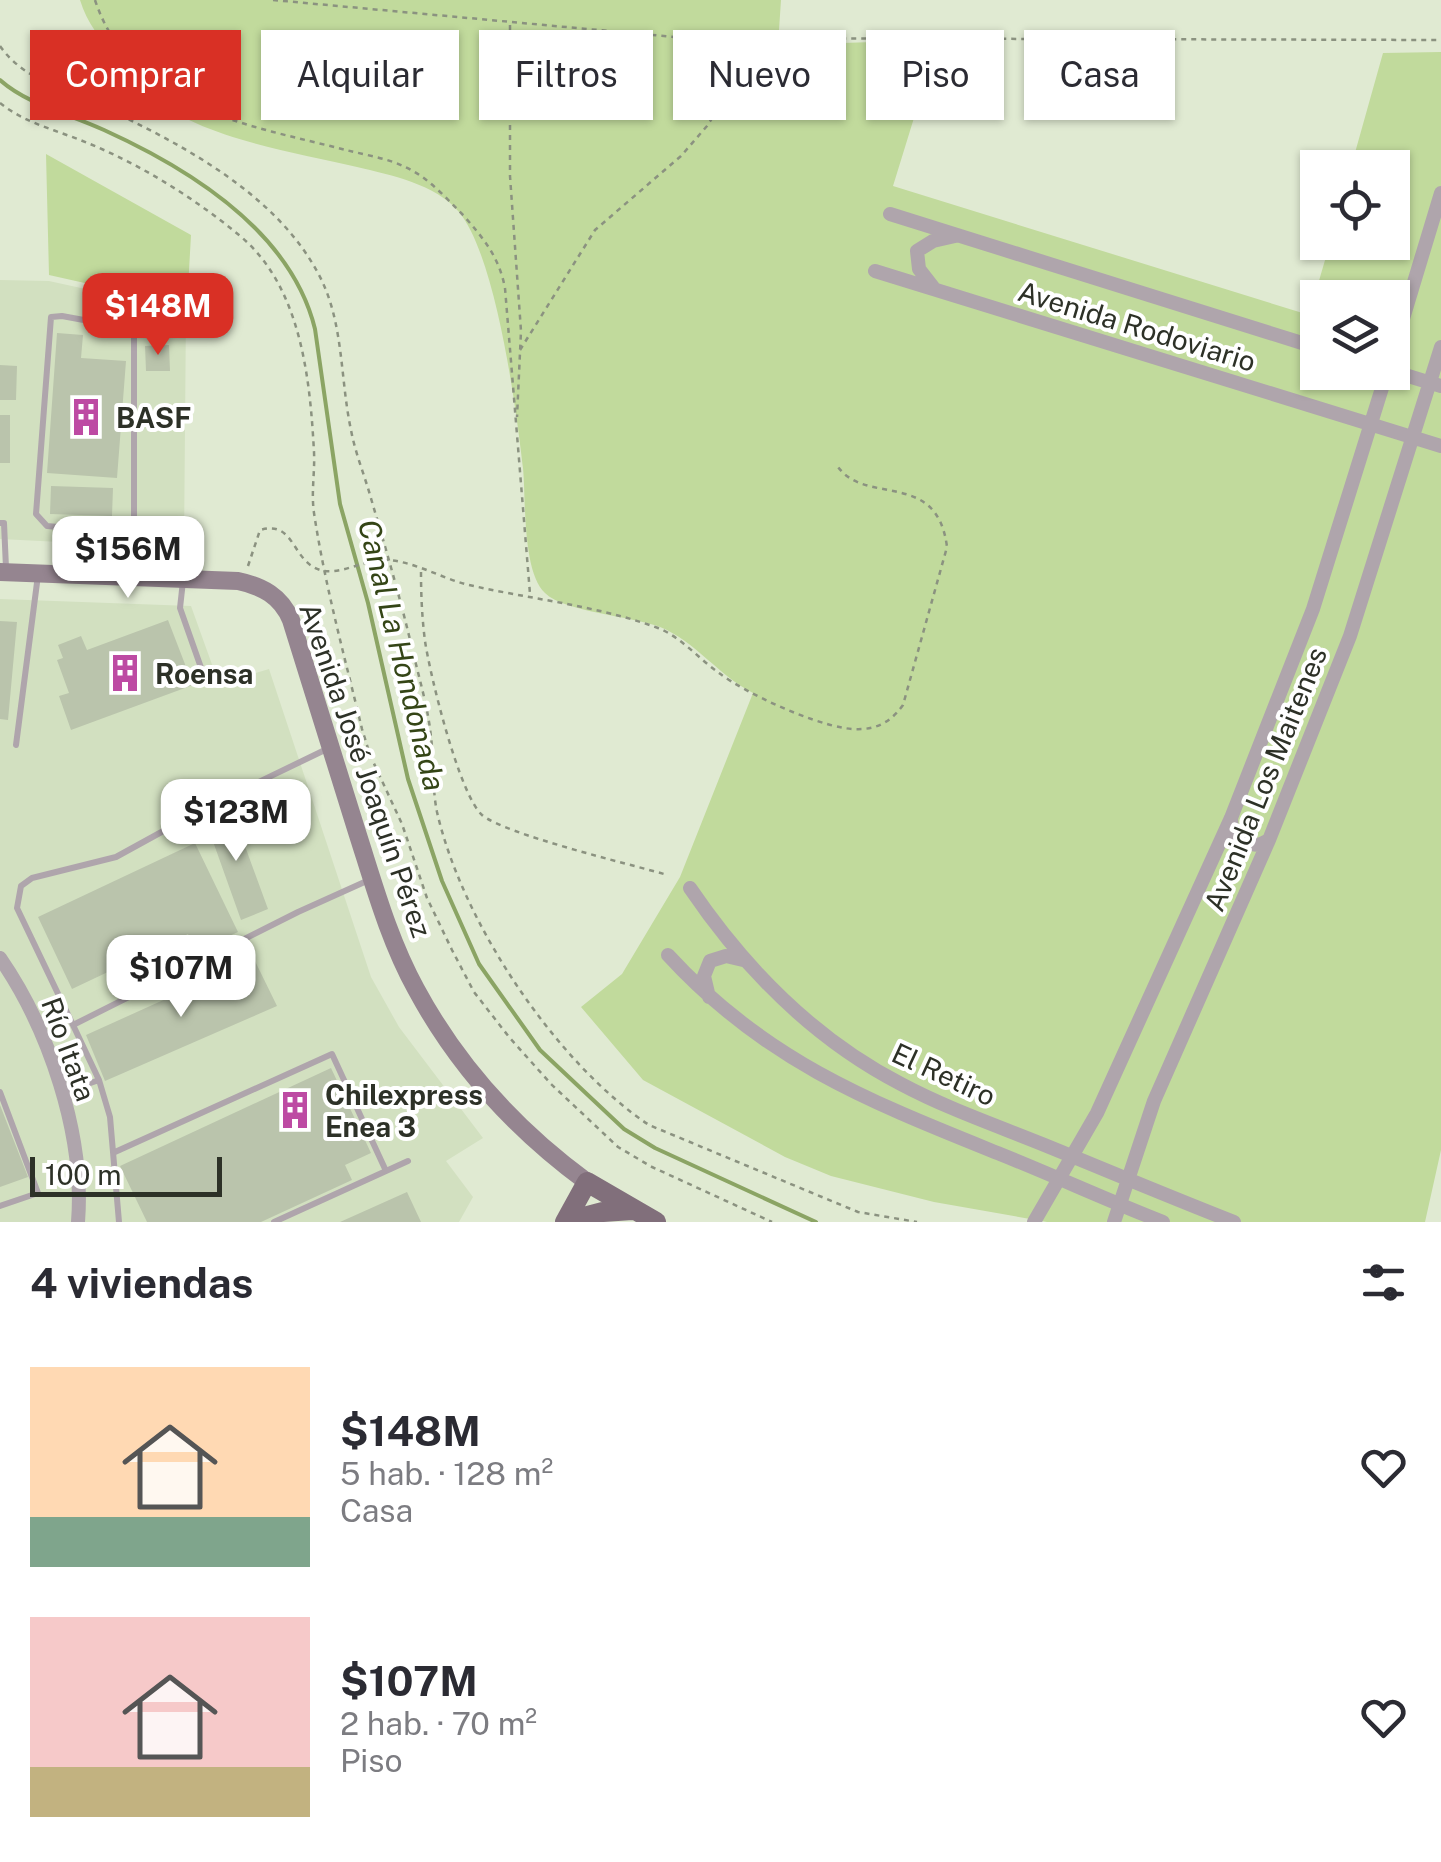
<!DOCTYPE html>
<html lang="es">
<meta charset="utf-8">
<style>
:root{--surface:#fff;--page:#f7f7f7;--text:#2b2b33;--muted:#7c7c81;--accent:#d93025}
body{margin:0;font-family:"Public Sans",sans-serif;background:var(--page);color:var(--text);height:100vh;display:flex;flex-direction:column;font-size:38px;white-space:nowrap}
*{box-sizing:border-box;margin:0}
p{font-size:32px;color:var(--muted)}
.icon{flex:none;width:55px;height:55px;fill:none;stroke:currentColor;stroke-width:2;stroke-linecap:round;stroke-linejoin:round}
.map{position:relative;height:1222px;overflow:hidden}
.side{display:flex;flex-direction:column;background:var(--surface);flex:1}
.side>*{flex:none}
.hud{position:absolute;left:30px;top:30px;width:1382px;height:90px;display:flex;gap:20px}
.fabs{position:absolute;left:1300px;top:150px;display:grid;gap:20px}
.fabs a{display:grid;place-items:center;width:110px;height:110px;border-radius:0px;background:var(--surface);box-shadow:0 2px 8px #0004;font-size:50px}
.scale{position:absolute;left:30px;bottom:25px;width:192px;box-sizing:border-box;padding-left:10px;border:5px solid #2d3127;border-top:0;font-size:28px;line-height:35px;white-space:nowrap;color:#2d3127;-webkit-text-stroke:8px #fff;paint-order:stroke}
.price{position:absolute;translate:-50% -85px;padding:0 22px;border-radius:20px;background:#fff;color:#222;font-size:32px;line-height:65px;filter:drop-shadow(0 2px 5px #0008)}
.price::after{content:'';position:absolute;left:50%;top:60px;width:30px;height:22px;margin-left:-15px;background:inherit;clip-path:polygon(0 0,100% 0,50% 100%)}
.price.selected{background:var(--accent);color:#fff}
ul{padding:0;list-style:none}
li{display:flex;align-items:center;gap:30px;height:250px;padding:0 30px}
li span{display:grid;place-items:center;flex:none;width:280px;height:200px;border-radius:0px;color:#555}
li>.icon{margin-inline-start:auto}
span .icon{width:120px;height:120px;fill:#fffc;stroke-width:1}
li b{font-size:42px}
h2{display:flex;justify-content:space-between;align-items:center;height:120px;padding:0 30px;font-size:42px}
.tag{padding:0 35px;border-radius:0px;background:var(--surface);box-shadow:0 2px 8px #0004;font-size:35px;line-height:90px}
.tag.selected{background:var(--accent);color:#fff}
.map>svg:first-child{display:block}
.built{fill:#d2e0c0}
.green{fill:#c1da9c;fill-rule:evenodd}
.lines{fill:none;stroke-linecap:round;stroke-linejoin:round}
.stream{stroke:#8ba464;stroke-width:4}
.building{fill:#bac4ac}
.path{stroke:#8b9280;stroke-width:2.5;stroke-dasharray:5 5;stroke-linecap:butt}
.lane{stroke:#afa5ac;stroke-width:6}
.street{stroke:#afa5ac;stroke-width:14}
.secondary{stroke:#958590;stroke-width:18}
.primary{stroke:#816f7b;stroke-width:20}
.labels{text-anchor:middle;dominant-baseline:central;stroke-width:8;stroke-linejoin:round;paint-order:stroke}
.street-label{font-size:28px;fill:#2d3127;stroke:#fff}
.poi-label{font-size:28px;font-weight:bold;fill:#2d3127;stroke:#fff;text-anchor:start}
.water-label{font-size:30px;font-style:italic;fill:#344516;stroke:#fff}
</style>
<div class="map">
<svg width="1441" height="1222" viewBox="0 0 1441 1222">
<rect width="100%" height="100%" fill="#e0ead2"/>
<path class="built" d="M0,280L49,281L186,311L184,546L181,548L0,539Z
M0,599L191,606L219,684L269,669L371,977L399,1027L483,1138L446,1161L473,1197L459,1222H0Z"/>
<path class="green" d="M80,0H781L778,45L938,40L893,186L1309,315L1330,243L1392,242V168L1351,167L1383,53L1441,52V1150L1425,1222H1047L934,1202L831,1176L785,1157L643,1080L581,1007L622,974L680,877L753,693C719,676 695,641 660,627C632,616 564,612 545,593C522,571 526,499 523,468C516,407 496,257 459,212C436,184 390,175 357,167C288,151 199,138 144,92C133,83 124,69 115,57C100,38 87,23 80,0ZM1318,298H1392V372H1318Z
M46,154L191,235L187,306L49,275Z"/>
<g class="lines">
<path class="stream" d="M0,80C28,105 70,114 104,130C190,169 291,231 315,329L340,504L368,603L408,779L442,881L479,964L540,1050L624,1129L655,1148L816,1222"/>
</g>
<path class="building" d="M57,333L83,335L81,358L126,361L117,478L47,473Z
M169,345L170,371H146L145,346Z
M0,365L17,366L16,400H0Z
M0,415H10V463H0Z
M51,486L113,488L112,516L50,514Z
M168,620L193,685L71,730L59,696L69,693L57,660L63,658L58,645L81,636L87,650Z
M0,621L17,622L8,720L0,719Z
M231,808L268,909L241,920L205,819Z
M195,843L238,932L196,951L188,934L72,989L38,917Z
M254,959L277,1006L105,1081L86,1035Z
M331,1068L371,1153L345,1165L352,1180L261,1222H147L120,1166Z
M0,1105L28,1177L0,1187Z
M407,1192L421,1222H340Z"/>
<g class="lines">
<path class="path" d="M95,0C131,109 249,125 346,150C365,155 387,158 405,167C428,177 446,198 464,216C484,239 499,257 505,288L530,594
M273,0L685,38L1441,40
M510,25V176L521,331L517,417
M0,46C23,79 60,87 95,103C177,142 275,191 319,275C344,322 340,379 351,430C355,452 364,474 370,495C385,546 400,597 412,648C419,678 428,707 431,737C434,761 432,788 437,812C462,922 556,1063 649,1125L858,1212L917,1222
M0,103C26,124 60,131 90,144C143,166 194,198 239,235C301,286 310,378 314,452C315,473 311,492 314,513C325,586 345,658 362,729L370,755L402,824L427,898L452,950L474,992L509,1037L551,1084L618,1147L652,1167L772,1222
M520,350L595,230L681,156L707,126L737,79L776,40
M248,566L260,530C297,519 291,566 325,571C345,573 364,560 384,560C411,560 439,577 465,584C528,599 596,605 658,628C681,637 699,659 719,673C747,694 809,722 844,728C870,732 888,726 903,705L947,547C937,467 863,508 836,464
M421,572C421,595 422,618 425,641C430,675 459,794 482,815C504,834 629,864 664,874"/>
<path class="lane" d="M0,523H4L6,568
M130,575L134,534L47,526L36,514L51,317L62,316L127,328L134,337V534
M183,581L180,608L205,679
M16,745L38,575
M329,748L207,807L116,857L32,878L21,886L17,908L73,1025L298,912L369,880
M73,1025L99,1080L110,1117L119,1222
M0,1092L38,1193L0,1206
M62,1093L99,1080
M115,1152L332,1054L386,1171
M274,1222L408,1161"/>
<path class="street" d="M890,214L1318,348
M875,271L1441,446
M933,287L919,269L917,251L933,241L955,236
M1392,355L1441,193
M1392,371L1441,386
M1231,818L1232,831L1242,843L1259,845L1269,840
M690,888C745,969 814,1039 901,1084C946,1108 995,1125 1042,1144C1106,1170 1170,1197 1234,1222
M668,955C765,1061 871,1102 1000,1154C1055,1176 1109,1201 1163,1222
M0,958C49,1029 85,1135 78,1222
M709,997L704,976L710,961L726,956L743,960
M1034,1222L1097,1113L1231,818L1313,609L1387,372
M1114,1222L1154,1101L1269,840L1350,636L1441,347"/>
<path class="secondary" d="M0,572L238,581C262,586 281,596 291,620C313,691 335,761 357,832C374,885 389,940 416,989C458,1067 516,1130 587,1182"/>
<path class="primary" d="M565,1222L587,1182L656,1222
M565,1222L603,1212L632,1210"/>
</g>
<defs>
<g id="building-bare" transform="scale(3)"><path d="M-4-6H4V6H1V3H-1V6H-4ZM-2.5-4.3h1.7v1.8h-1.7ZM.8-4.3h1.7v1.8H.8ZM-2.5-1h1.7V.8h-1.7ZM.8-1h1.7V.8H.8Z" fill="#bd4aa3" stroke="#fff" stroke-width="2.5" paint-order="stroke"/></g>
</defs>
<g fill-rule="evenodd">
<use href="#building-bare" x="86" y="417"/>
<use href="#building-bare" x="125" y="673"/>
<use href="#building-bare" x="295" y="1110"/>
</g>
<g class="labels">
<g class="street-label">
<text transform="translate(1137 326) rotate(17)">Avenida Rodoviario</text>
<text transform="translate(366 770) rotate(71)">Avenida José Joaquín Pérez</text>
<text transform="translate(1265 779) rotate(-68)">Avenida Los Maitenes</text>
<text transform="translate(69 1049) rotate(70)">Río Itata</text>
<text transform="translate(944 1074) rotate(25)">El Retiro</text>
</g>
<g class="poi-label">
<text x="116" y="417">BASF</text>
<text x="155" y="673">Roensa</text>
<text x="325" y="1094">Chilexpress<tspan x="325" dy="32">Enea 3</tspan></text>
</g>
<g class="water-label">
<text transform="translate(402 655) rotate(76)">Canal La Hondonada</text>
</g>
</g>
</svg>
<div class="fabs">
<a><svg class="icon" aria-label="locate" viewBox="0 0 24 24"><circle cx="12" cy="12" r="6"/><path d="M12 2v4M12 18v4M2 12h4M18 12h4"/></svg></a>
<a><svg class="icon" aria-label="layers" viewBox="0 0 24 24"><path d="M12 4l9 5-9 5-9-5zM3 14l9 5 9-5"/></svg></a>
</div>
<div class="scale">100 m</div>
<b class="price selected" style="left:158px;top:358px">$148M</b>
<b class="price" style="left:128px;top:601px">$156M</b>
<b class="price" style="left:236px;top:864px">$123M</b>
<b class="price" style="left:181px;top:1020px">$107M</b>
<div class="hud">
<a class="tag selected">Comprar</a>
<a class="tag">Alquilar</a>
<a class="tag">Filtros</a>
<a class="tag">Nuevo</a>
<a class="tag">Piso</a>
<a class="tag">Casa</a>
</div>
</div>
<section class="side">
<h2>4 viviendas<svg class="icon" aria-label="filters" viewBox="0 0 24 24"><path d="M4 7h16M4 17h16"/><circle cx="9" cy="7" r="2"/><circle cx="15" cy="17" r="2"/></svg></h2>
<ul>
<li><span style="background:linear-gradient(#ffd9b3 75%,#7fa58c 0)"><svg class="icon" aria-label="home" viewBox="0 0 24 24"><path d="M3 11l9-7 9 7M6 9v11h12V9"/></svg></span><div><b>$148M</b><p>5 hab. · 128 m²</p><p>Casa</p></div><svg class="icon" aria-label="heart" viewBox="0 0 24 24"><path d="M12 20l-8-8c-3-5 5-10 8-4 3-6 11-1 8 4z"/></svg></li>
<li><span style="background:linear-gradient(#f6c9c9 75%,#c2b280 0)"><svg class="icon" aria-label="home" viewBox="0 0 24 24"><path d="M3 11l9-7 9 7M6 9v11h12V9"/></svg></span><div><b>$107M</b><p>2 hab. · 70 m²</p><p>Piso</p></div><svg class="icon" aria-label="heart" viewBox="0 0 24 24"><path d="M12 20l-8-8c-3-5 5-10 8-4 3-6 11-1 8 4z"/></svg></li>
</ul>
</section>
